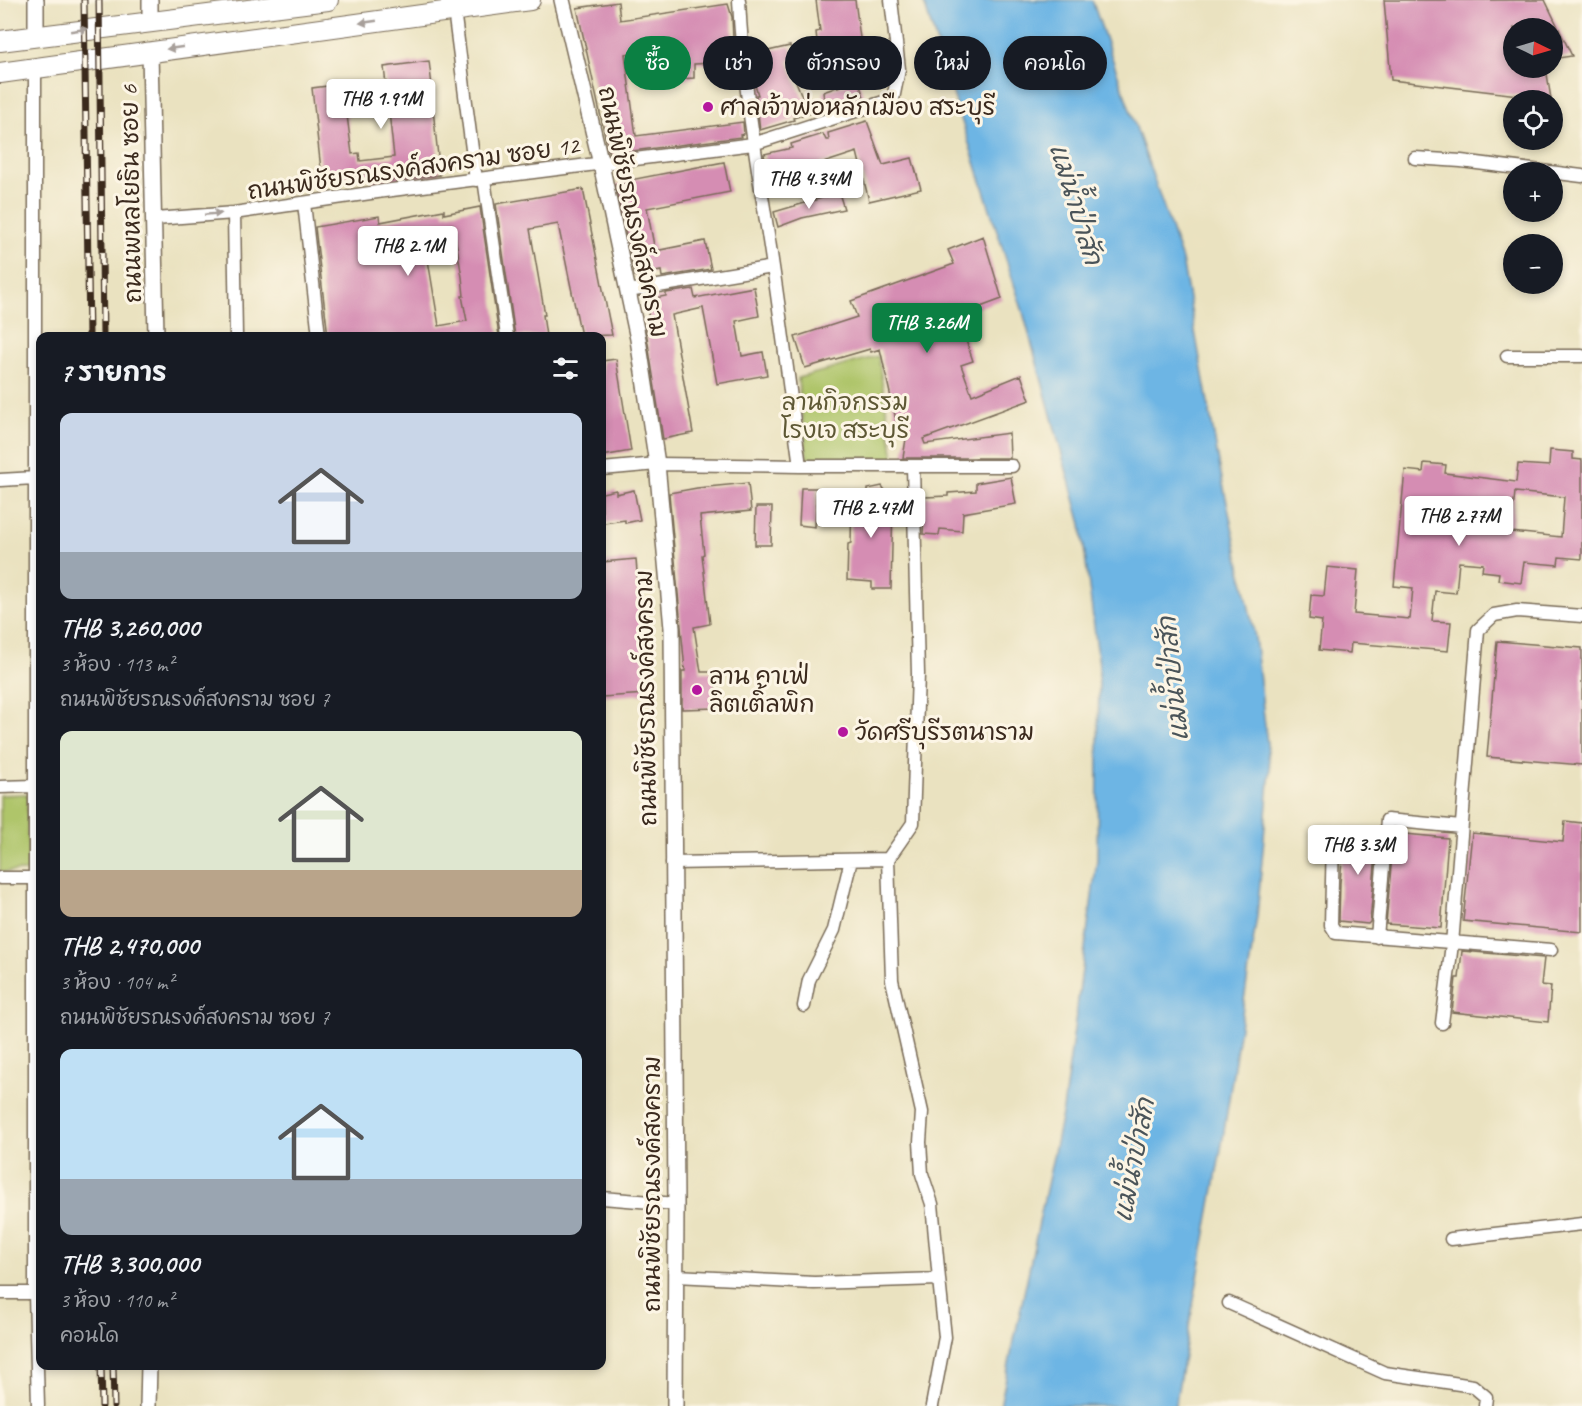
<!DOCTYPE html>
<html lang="th">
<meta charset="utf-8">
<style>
:root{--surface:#171b24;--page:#242831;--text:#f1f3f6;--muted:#9ea1a6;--accent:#0b8043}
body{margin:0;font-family:Caveat,"Playpen Sans Thai",sans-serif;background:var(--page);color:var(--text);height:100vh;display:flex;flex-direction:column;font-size:22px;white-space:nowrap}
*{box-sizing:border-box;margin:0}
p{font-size:20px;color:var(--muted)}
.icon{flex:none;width:33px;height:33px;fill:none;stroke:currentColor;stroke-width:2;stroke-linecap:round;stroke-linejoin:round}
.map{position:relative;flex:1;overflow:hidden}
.details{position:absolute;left:36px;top:332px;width:570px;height:1038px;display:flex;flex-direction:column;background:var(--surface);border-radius:12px;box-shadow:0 3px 9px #0003}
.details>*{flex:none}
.hud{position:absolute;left:624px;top:36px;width:570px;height:54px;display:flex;gap:12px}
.needle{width:39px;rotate:95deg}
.buttons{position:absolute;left:1503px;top:18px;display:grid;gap:12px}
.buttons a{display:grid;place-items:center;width:60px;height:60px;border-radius:50%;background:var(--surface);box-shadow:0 3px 9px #0003;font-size:30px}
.price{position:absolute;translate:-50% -51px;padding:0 14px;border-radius:6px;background:#fff;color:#222;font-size:20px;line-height:39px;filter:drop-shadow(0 2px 3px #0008)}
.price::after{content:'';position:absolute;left:50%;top:36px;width:18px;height:14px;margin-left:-9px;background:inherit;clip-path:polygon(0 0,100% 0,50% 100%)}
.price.active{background:var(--accent);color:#fff}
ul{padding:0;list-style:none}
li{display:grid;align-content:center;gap:12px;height:318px;padding:0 24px}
li span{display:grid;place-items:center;height:186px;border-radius:12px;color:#555}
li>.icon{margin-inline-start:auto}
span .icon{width:108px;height:108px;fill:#fffc;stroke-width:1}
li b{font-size:26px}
h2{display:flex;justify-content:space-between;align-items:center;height:72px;padding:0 24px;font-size:26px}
.tag{padding:0 21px;border-radius:27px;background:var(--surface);box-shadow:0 3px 9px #0003;font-size:21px;line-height:54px}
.tag.active{background:var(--accent);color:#fff}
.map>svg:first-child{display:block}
.green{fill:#afc56a;stroke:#757844;stroke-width:1.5}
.water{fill:#6db5e4;stroke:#547081;stroke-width:1.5}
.building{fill:#d58db3;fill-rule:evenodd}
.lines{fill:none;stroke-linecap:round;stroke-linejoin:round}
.minor-casing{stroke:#786a57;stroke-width:15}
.tertiary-casing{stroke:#786a57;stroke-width:18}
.primary-casing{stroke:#786a57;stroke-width:22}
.minor{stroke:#fff;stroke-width:12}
.tertiary{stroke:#fff;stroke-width:15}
.primary{stroke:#fff;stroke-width:20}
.rail-casing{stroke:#3b2a1e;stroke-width:7}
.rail{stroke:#fcf5e5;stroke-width:4.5;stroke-dasharray:14;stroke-linecap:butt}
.oneway{fill:#a79f9a}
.poi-dot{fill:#b5179e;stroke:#fcf5e5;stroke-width:2}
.labels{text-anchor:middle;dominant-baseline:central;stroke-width:6;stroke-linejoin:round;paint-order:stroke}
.poi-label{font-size:24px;fill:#3b2a1e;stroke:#fcf5e5;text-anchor:start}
.street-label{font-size:24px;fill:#3b2a1e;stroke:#fcf5e5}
.park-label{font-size:24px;fill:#5e5835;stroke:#fcf5e5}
.water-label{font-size:26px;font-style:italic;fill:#4a5459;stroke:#fcf5e5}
</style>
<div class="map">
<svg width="1582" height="1406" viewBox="0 0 1582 1406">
<rect width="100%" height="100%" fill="#fcf5e5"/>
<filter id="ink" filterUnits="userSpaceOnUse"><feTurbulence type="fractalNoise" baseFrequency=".0167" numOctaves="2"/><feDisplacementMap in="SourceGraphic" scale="12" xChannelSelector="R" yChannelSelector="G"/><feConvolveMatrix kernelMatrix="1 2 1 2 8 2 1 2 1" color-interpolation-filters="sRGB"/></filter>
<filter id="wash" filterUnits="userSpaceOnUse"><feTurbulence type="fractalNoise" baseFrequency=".008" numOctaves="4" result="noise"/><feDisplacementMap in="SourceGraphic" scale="24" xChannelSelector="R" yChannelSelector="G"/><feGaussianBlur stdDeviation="1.35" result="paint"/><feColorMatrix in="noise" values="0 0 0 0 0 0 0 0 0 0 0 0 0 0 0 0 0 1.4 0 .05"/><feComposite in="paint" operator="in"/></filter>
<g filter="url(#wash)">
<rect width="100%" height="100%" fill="#eae2c0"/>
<path class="green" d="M878,356L894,459L807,458L798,378Z
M27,794L28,871L0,872V795Z"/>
<path class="water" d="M923,0H1092L1182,260L1221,474L1255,637L1270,770L1257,916L1223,1138L1175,1406H1000L1063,1110L1097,860L1099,665L1081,524L1023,312Z"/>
<g id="blocks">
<path class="building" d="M816,0H855L863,61L820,68L816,32L820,31Z
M1384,0H1545L1572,56L1552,59V28H1514V68H1546L1551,99L1391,80Z
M618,2L620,20L728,4L732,17L734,62L694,64V78L665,80L663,49L625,54L636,136L743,122L744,134L740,135L741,137L609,154L577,8Z
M790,46L795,59L788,61L803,99L809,97L815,112L793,118L794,120L760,130L756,95H758L754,82L751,55Z
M429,61L432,86L422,87L425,110L433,109L440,175L373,183L371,173L322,179L312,88L343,84L352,154L359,153L360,161L394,157L384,67Z
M858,80L864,97L825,108L823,92Z
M867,121L883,165L912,158L921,189L869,201L857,152L768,181L764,154L792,148L791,144L823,134L826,140H829L828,133Z
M724,162L730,192L647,208L655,251L705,241L711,269L662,277L661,271L635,276L615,185L625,183V181Z
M583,189L612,335L581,336L558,224L530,229L545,315H543L546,336H515L496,204Z
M839,193L844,209L802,218L778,227L774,212Z
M480,207L499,336H328L315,227L379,216L380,222L444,210V214ZM453,224L462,277L464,296H462L467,321L439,326L423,230Z
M983,236L1002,299L967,312L969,317L959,320L973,361L961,365L972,395L1021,375L1030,400L923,439L925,444L1009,433L1010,458H903L908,426L898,429L880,349L871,352L870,349L805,368L795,337L857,317L851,301L954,264L948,250Z
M754,287L759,316L736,321L742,356L763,352L767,375L717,384L703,308L672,315L693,433L663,439L645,324L650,323L645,300L666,296V293L693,289L695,298Z
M616,359L631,451L602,456V361Z
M1550,450L1573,452V459L1582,460V559L1559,557L1558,565L1524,562L1521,583L1498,580L1499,573L1482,571L1483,564L1459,562L1456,593L1435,591L1432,621L1451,622L1448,651L1351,643L1350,653L1319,650L1322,621L1309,619L1311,595L1324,596L1327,567L1358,570L1354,614L1410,619L1413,588L1394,586L1405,470L1423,472L1424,463L1446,465L1445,473L1516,482L1518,464L1549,466ZM1515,492L1564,497L1561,537L1511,532Z
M1011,477L1016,504L963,513L962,531L940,529L939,535L923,534L925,497L948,496V493L976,491V483Z
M748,483L751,511L700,516L704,554L702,555L710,624L694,627L701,672H715L717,708L682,709V671H685L669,493L697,488Z
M882,486L893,502L891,589H872V582L847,580L848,544L851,543L852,492L868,493V489Z
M801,488H817L815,527L799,525Z
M616,490V494L634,490L640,520L625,523V520L604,523L602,522V493Z
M756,507H772L771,545H755Z
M636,559L646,694L602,697V562Z
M1497,641L1582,648V765L1487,757Z
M1565,821L1582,823V932L1463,921L1472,833L1563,842Z
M1345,828L1378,831L1370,922L1368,924L1339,921L1340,883Z
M1394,833L1448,838L1441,928L1386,924Z
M1462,951L1544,958L1541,985L1551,986L1548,1022L1452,1012L1456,978H1459Z"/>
</g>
</g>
<g filter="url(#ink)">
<use href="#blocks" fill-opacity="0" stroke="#786a57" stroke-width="1.5"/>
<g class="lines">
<g class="minor-casing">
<path id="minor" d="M739,0C743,90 760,178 773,267C783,334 791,400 800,466
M454,10L476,180
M35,68V1293L38,1406
M1415,158L1461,161L1582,176
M484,179L507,336
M304,203L319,336
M234,213L236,336
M155,219L234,213L384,191L753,144L893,99L899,69L891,0
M628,291L773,267
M1507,356H1582
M602,469L657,464L800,466H1012
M0,480L35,478
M0,787L35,786
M1333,837L1331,925L1336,933L1551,950
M672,863L888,859L913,823L918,674L913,466
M0,878H35
M1377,937L1387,820L1461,827
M804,1006L809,980L834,930L851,860
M1442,1023L1452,944L1478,630L1494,615L1517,611L1582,616
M602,1198L676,1204
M1451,1239L1582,1224
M676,1276L814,1283L939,1279L932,1204L922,1174L920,1142L922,1112L892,980L888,859
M0,1293H35
M1229,1303L1385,1373L1473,1386L1486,1397L1485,1406
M932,1406L945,1337L939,1279"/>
</g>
<g class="tertiary-casing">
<path id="tertiary" d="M150,0V21
M562,0L601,164L638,339L657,464L672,628L676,1204L675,1406
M36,35V0
M150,52L156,336
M148,1406L149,1365"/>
</g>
<g class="primary-casing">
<path id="primary" d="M0,41L328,0
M0,73L530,0"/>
</g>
<use href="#minor" class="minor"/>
<use href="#tertiary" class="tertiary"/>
<use href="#primary" class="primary"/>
<g class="rail-casing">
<path id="rail" d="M84,0L89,336
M99,0L103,336
M101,1365L102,1406
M113,1365L114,1406"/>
</g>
<use href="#rail" class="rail"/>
</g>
<defs><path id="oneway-solid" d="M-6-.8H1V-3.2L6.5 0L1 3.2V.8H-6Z" transform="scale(1.5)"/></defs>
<g class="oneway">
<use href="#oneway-solid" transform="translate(368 22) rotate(172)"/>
<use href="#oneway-solid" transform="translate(79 30) rotate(-8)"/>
<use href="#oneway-solid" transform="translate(175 48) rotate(172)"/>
<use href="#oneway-solid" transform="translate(213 214) rotate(-5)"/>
</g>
</g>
<g class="poi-dot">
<circle cx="708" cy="107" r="6"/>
<circle cx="697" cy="690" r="6"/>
<circle cx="843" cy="732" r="6"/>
</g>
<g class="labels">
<g class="poi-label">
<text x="720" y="107">ศาลเจ้าพ่อหลักเมือง สระบุรี</text>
<text x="709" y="676">ลาน คาเฟ่<tspan x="709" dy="28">ลิตเติ้ลพิก</tspan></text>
<text x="855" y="732">วัดศรีบุรีรตนาราม</text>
</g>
<g class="street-label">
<text transform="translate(413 168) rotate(-8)">ถนนพิชัยรณรงค์สงคราม ซอย 12</text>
<text transform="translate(131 194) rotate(-91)">ถนนพหลโยธิน ซอย 6</text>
<text transform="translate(633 212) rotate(78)">ถนนพิชัยรณรงค์สงคราม</text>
<text transform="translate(646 698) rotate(-91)">ถนนพิชัยรณรงค์สงคราม</text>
<text transform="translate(652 1184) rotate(-90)">ถนนพิชัยรณรงค์สงคราม</text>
</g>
<g class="park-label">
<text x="845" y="402">ลานกิจกรรม<tspan x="845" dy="28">โรงเจ สระบุรี</tspan></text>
</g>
<g class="water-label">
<text transform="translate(1076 204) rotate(73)">แม่น้ำป่าสัก</text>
<text transform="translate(1173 679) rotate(-96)">แม่น้ำป่าสัก</text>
<text transform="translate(1134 1160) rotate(-79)">แม่น้ำป่าสัก</text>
</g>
</g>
</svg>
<div class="buttons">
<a><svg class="needle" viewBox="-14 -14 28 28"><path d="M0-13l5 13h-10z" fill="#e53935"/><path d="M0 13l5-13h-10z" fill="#9ea1a6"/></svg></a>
<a><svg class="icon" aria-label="locate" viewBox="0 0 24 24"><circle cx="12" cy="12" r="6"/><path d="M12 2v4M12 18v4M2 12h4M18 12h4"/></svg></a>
<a>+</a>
<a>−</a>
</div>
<b class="price" style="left:381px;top:130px">THB 1.91M</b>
<b class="price" style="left:809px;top:210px">THB 4.34M</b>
<b class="price" style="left:408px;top:277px">THB 2.1M</b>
<b class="price active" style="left:927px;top:354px">THB 3.26M</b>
<b class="price" style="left:871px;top:539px">THB 2.47M</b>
<b class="price" style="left:1459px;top:547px">THB 2.77M</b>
<b class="price" style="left:1358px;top:876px">THB 3.3M</b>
<div class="hud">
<a class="tag active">ซื้อ</a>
<a class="tag">เช่า</a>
<a class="tag">ตัวกรอง</a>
<a class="tag">ใหม่</a>
<a class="tag">คอนโด</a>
</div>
<section class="details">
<h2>7 รายการ<svg class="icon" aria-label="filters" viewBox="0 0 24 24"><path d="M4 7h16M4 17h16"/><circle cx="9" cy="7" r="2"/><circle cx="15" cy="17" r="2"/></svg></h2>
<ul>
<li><span style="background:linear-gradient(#c9d6e8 75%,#9aa5b1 0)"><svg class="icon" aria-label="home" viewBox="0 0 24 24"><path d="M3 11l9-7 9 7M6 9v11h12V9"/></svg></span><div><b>THB 3,260,000</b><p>3 ห้อง · 113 m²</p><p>ถนนพิชัยรณรงค์สงคราม ซอย 7</p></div></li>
<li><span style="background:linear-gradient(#dfe7d0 75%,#b9a48a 0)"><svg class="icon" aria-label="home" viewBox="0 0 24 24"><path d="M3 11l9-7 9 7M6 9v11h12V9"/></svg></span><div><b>THB 2,470,000</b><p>3 ห้อง · 104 m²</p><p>ถนนพิชัยรณรงค์สงคราม ซอย 7</p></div></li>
<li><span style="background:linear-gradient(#bfe0f5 70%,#9aa5b1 0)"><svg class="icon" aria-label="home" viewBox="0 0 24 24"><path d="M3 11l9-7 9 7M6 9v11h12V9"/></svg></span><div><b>THB 3,300,000</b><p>3 ห้อง · 110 m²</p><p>คอนโด</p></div></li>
</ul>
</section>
</div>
